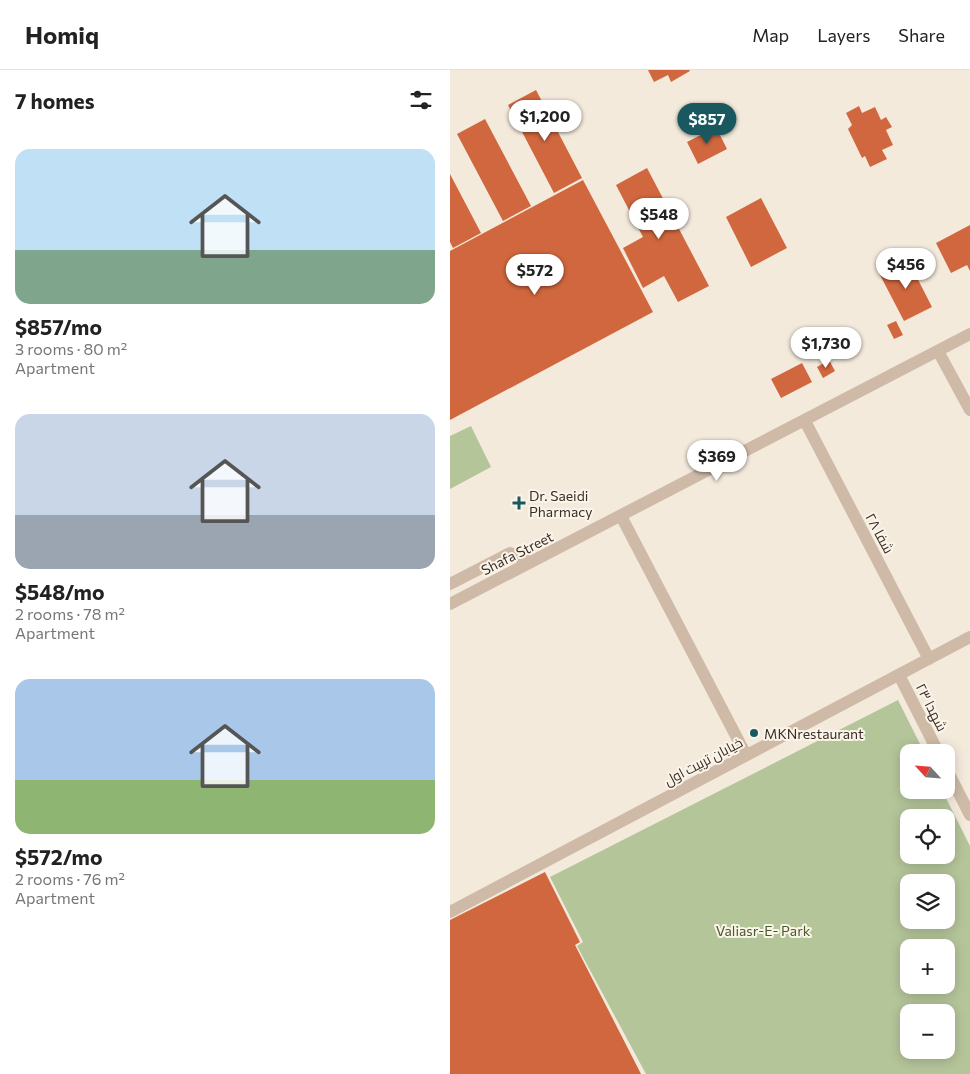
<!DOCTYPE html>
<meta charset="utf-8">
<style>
:root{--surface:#fff;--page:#f6f6f6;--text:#222;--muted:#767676;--line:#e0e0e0;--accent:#19585f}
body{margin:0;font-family:Commissioner,Cairo,sans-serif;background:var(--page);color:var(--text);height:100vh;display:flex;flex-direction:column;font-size:19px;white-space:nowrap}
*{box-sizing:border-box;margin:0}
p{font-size:16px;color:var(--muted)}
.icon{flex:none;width:28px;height:28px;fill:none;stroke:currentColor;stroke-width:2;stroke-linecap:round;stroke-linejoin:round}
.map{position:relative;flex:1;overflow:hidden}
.sheet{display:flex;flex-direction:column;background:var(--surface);width:450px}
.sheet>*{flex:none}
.needle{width:32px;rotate:296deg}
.buttons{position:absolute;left:450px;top:674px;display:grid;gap:10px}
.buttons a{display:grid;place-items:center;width:55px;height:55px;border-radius:10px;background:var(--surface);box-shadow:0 2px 12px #0003;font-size:25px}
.price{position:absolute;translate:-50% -42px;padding:0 11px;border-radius:18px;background:#fff;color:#222;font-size:16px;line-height:32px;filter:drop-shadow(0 1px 2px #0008)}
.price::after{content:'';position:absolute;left:50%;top:30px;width:15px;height:11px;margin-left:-8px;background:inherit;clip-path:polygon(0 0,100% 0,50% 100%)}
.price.active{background:var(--accent);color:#fff}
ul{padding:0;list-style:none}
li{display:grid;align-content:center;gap:10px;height:265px;padding:0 15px}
li span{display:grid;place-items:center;height:155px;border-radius:15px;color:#555}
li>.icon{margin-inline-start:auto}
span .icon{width:90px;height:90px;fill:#fffc;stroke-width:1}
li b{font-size:21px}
h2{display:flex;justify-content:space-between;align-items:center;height:60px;padding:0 15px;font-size:21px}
header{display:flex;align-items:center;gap:30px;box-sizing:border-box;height:70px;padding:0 25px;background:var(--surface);border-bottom:1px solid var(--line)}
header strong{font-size:24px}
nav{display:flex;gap:28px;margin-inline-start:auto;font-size:18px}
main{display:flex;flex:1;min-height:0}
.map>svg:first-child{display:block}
.green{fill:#b5c59a;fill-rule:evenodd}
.building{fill:#d1673e}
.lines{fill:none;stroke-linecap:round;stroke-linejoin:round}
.minor{stroke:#cebaa7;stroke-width:12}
.poi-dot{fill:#19585f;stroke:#fbf4e9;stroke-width:2}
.labels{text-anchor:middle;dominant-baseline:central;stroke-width:4;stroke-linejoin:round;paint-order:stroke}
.poi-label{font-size:14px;fill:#3a2e28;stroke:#fbf4e9;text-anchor:start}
.street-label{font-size:14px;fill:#3a2e28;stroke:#fbf4e9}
.park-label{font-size:14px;fill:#475a29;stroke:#fbf4e9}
</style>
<header>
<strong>Homiq</strong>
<nav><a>Map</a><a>Layers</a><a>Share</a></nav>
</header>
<main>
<section class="sheet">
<h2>7 homes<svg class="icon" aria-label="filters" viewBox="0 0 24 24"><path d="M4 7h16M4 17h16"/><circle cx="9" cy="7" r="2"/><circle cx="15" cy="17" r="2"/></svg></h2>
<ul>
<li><span style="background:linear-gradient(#bfe0f5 65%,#7fa58c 0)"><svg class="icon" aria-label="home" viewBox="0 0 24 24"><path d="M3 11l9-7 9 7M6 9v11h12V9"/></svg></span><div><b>$857/mo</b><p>3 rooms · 80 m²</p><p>Apartment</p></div></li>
<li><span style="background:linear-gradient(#c9d6e8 65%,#9aa5b1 0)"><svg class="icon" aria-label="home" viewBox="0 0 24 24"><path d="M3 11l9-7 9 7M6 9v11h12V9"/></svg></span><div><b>$548/mo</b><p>2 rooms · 78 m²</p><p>Apartment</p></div></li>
<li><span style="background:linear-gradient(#a9c7e8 65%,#8fb573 0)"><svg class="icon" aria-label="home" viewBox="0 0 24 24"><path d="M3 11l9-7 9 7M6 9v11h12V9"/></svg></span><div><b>$572/mo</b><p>2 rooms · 76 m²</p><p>Apartment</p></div></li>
</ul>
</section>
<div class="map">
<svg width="520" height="1004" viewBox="0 0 520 1004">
<rect width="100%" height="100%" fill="#f4eadc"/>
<path class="green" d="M21,356L41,397L0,419V366Z
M448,630L474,682H459V720H492L520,776V1004H196L127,876L133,872L100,807ZM459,748H496V785H459ZM459,812H496V850H459ZM459,878H496V915H459ZM459,942H496V980H459Z"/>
<path class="building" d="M198,0H239L240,1L221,12L218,5L204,12Z
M86,20L132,108L104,123L58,35Z
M409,36L412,43L425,37L431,50L436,47L442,57L436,60L443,75L432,80L437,89L420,97L415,86L412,88L398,59L402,55L396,43Z
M35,49L81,136L53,151L7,64Z
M266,57L277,79L248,94L237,72Z
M197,98L259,216L228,232L214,206L193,218L173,178L193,167L166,115Z
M0,104L31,163L3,178L0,172Z
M133,110L203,242L0,350V181Z
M311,128L337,178L301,197L276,147Z
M520,155V201L517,195L501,203L486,173Z
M457,188L482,237L454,251L429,203Z
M446,251L453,265L444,269L437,255Z
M379,290L385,301L373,308L367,297Z
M352,293L362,312L331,328L321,309Z
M95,802L130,872L125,875L191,1004H0V850Z"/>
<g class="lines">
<path class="minor" d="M488,281L520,340
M355,351L479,589
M171,446L296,685
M0,514L60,483L81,492
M0,534L520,264
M449,605L488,682
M496,698L520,745
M0,842L520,567"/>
</g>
<g class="poi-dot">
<path d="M66.5 425.5h5v5h5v5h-5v5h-5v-5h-5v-5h5z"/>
<circle cx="304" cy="663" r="5"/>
</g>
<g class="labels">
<g class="poi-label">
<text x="79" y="425">Dr. Saeidi<tspan x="79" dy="16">Pharmacy</tspan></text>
<text x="314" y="663">MKNrestaurant</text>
</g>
<g class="street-label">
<text transform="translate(430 463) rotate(62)">شفا ۲۸</text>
<text transform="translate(67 483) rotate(-27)">Shafa Street</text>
<text transform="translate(482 637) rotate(63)">شهدا ۲۳</text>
<text transform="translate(253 691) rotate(-28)">خیابان تربیت اول</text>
</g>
<g class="park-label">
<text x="313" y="860">Valiasr-E- Park</text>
</g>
</g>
</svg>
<div class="buttons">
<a><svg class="needle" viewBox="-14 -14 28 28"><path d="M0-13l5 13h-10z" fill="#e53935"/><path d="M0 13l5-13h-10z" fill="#767676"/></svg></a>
<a><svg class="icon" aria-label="locate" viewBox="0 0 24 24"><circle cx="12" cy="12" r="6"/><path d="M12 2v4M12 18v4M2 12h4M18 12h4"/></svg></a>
<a><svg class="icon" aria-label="layers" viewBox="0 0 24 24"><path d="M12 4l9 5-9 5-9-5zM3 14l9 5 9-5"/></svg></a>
<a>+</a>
<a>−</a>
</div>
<b class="price" style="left:95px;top:72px">$1,200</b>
<b class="price active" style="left:257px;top:75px">$857</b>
<b class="price" style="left:209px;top:170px">$548</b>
<b class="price" style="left:456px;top:220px">$456</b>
<b class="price" style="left:85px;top:226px">$572</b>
<b class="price" style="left:376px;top:299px">$1,730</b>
<b class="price" style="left:267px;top:412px">$369</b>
</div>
</main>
